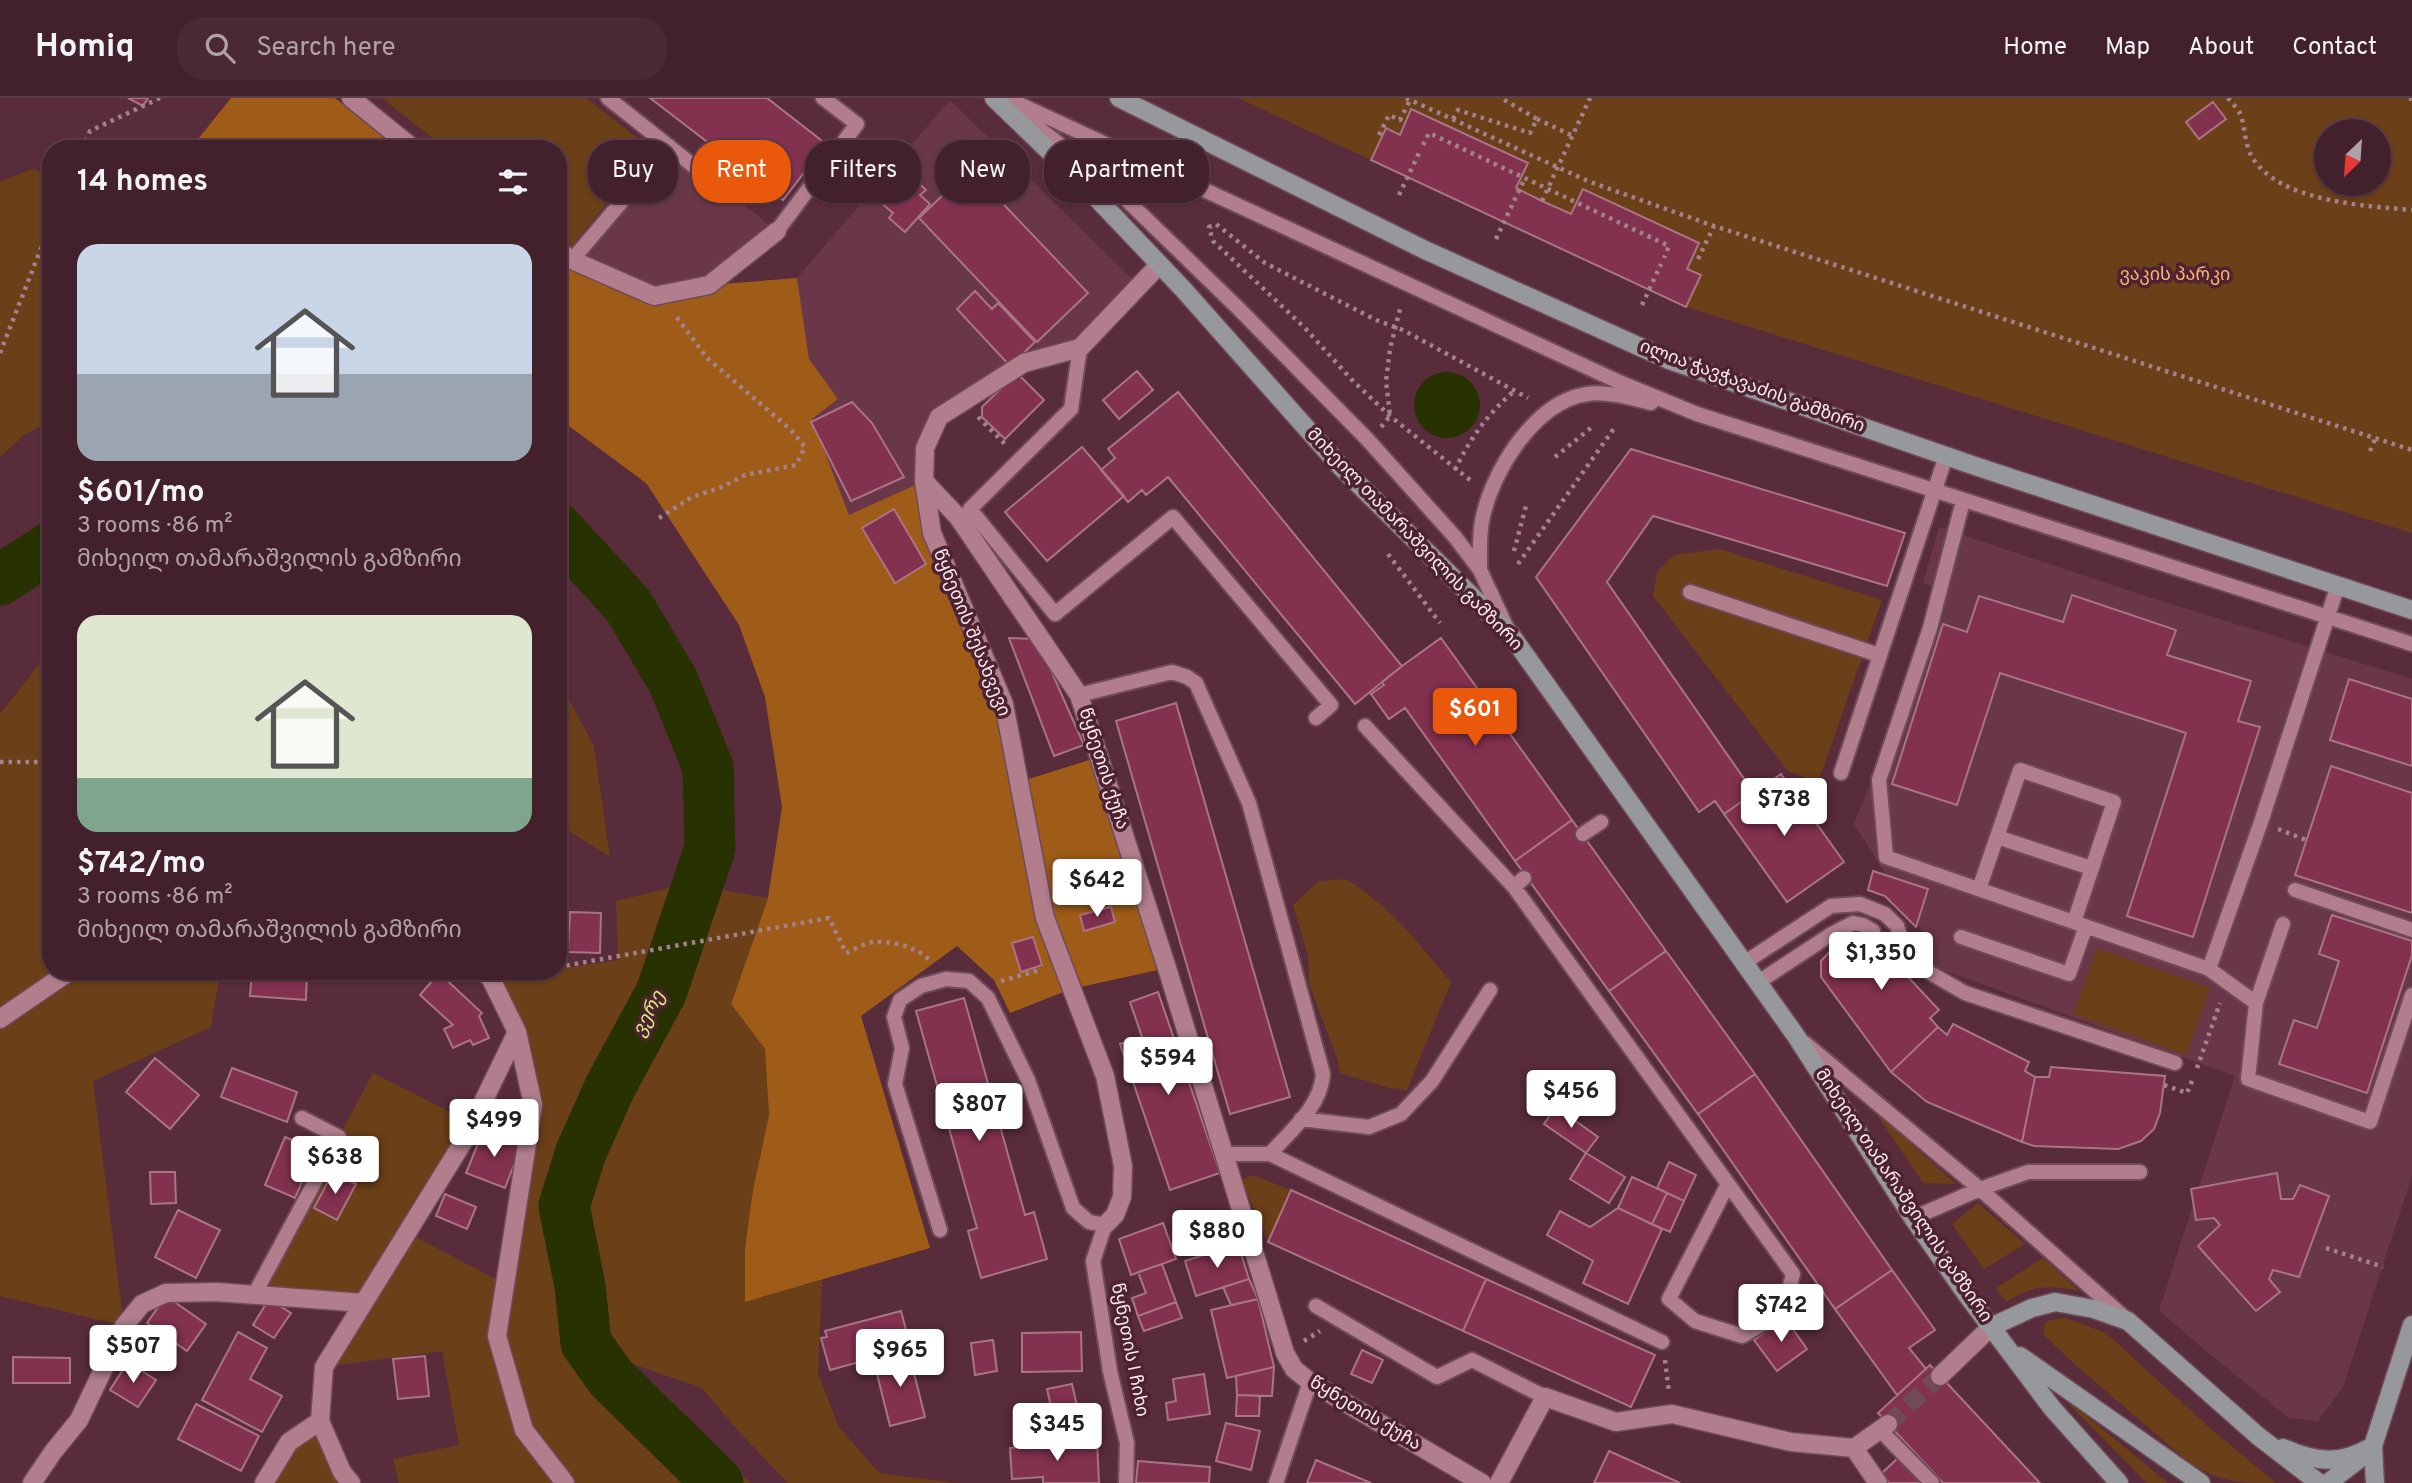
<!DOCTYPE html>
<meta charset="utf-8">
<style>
:root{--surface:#43212c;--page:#4a2934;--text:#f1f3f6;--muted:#afa3a9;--line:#5b3e48;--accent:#ea580c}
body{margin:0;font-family:Overpass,"Noto Sans Georgian",sans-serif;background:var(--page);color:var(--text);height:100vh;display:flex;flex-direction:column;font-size:26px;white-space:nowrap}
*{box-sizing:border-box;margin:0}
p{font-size:23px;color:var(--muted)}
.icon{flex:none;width:38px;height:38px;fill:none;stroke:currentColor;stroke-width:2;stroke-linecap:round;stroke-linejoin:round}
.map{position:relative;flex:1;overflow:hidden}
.details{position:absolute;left:42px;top:42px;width:525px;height:840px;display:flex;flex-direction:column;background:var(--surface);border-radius:28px;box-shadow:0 2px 5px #0004,0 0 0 2px var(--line)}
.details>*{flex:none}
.top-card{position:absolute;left:588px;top:42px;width:665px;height:63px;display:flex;gap:14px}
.needle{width:46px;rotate:205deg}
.fabs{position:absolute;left:2314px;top:21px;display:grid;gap:14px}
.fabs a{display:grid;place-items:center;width:77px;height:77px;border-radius:50%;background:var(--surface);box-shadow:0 2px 5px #0004,0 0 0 2px var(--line);font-size:35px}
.price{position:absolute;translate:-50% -60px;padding:0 16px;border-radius:7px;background:#fff;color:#222;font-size:23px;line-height:46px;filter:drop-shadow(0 2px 4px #0008)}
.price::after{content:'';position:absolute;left:50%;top:42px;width:21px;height:16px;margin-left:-10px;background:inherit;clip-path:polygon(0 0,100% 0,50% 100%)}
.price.on{background:var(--accent);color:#fff}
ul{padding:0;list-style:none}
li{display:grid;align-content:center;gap:14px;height:371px;padding:0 35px}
li span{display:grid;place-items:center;height:217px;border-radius:21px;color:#555}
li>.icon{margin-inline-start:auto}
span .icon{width:126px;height:126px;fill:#fffc;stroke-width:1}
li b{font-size:30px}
h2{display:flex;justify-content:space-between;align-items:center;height:84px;padding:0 35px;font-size:30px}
.pill{padding:0 24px;border-radius:28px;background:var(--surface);box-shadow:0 2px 5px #0004,0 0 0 2px var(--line);font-size:24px;line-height:63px}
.pill.on{background:var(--accent);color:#fff}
header{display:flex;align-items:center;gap:42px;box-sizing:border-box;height:98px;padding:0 35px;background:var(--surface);border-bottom:2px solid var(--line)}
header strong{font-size:33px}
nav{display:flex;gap:38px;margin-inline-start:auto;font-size:24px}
.search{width:490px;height:63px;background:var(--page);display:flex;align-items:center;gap:18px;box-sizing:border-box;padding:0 24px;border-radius:28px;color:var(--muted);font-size:26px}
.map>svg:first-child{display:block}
.built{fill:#693748}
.green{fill:#6b3f17;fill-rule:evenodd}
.forest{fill:#9f5c18}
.water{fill:#283100}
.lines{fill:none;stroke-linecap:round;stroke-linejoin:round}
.river{stroke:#283100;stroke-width:51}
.building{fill:#82314f;stroke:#a97585;stroke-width:2}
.street-tunnel{stroke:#724956;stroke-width:18;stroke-dasharray:18 9;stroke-linecap:butt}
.lane-casing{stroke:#6e4b58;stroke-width:18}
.street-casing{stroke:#6e4b58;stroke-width:21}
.secondary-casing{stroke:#6e4b58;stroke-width:21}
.path{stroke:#a2828c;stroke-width:4.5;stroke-dasharray:3.5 5;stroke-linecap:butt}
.lane{stroke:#b27e8d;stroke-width:14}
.street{stroke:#b27e8d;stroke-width:18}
.secondary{stroke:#96989c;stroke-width:18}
.labels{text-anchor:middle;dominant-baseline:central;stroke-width:7;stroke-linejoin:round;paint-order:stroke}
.park-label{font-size:18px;fill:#ffb476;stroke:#4d2231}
.street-label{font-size:18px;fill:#fdebf0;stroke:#4d2231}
.water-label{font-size:19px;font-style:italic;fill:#d6f07a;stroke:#4d2231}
</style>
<header>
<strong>Homiq</strong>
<div class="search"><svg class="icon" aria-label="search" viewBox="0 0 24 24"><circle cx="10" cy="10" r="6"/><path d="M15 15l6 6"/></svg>Search here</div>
<nav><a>Home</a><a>Map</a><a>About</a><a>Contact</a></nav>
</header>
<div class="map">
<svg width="2412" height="1385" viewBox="0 0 2412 1385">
<rect width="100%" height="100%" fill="#592c3b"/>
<path class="built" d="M950,2L1139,188L1080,250L1024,265L939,319L924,383L849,418L812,321L838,301L809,261L797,180Z
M669,48L777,133L709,187L654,198L572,162Z
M1939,429L2136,495L2412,581V1078L2343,1289L2318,1323L2289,1320L2201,1249L2159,1212L2235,978L1918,863L1926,839L1854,726L1871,683L1935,490L1923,485Z"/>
<path class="green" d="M382,0H586L651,51L571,149L558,139V51H446Z
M1238,0H2412V435L1686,209ZM2326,33H2378V86H2326Z
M32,71L51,77V323L23,338L0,359V84Z
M1719,451L1882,502L1818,685L1788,673L1653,498L1657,474L1674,457Z
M51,551V873H220L211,929L93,983L124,1228L0,1198V616Z
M558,582L594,648L610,759L558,726Z
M1345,781C1387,804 1420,847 1451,884L1407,992L1390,990L1340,975L1336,957L1309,886L1308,858L1293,807L1319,783Z
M674,789L641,905L593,987L553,1096L573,1251L618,1301L656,1314L714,1347L750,1385H399L393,1361L459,1347L442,1253L324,1269L364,1205L255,1197L373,975L472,1025L408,1135L505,1186L533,1007L491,881L543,873H558V871L618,862L616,803Z
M716,791L768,800L731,906L765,951L769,1018L753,1092L745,1204L822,1182L818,1275L838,1328L879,1375L955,1385H788L741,1336L702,1290L621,1262L596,1217L586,1162L584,1097L607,1028L659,947L689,887Z
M2097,850L2210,890L2186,957L2073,916Z
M1873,1011L1956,1086L1923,1085Z
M1253,1077L1291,1092L1268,1144L1242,1082Z
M1978,1105L2025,1146L1984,1171L1952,1126Z
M2043,1160L2079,1193C2048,1187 2034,1187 2006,1204L1996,1190Z
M2066,1220L2106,1235L2211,1331L2276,1385C2239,1385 2223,1385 2191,1366L2074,1266L2043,1236L2044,1227L2050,1222Z
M2053,1290L2168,1385H2147Z
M320,1323L351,1385H264L289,1344Z"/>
<path class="forest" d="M231,0H335L399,51H190Z
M572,162L654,198L709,187L797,180L809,261L838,301L812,321L849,417L924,383L932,435L1004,606L1019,684L1099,659L1167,870L1071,891L1010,915L994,882L957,848L861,918L930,1150L745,1204V1151L753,1092L769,1017L765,951L731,906L768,800L782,709L765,599L739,527L646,385L558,320V166L563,169Z"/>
<path class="water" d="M1414 307a33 33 0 1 1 66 0a33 33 0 1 1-66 0Z"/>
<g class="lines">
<path class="river" d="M558,431L628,507L673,583L708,669L710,750L661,895L610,989L581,1054L564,1108L580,1188L586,1245L611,1280L718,1385
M0,482L51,449"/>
</g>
<path class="building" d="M128,0H148L143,8Z
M650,0H767L826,46L783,102Z
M2213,4L2226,21L2199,41L2186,24Z
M1411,11L1528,65L1516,90L1542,103L1571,116L1583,91L1699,145L1687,171L1701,177L1686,209L1371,62L1386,30L1400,37Z
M970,71L1088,195L1037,244L919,120Z
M907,75L926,92L920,97L930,106L905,134L889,120L893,115L881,105Z
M975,193L992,211L998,205L1035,244L1010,268L957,211Z
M1137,273L1153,292L1119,321L1103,302Z
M1021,279L1044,302L1005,341L982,319V309L1012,280Z
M1178,294L1402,568L1355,606L1168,379L1146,397L1142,392L1128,404L1101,372L1115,360L1108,351Z
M852,304L872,325L904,379L851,403L811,324Z
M1082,349L1124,398L1047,463L1005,414Z
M1631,351L1905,435L1887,488L1653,418L1607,484L1754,695L1724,716L1715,703L1699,714L1536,479Z
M894,411L926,466L895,485L862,430Z
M2072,497L2176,532L2167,557L2251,583L2238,623L2260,629L2193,839L2127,818L2186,635L2000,575L1957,707L1892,686L1943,526L1967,534L1979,498L2063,524Z
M1009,540L1037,541L1084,647L1054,658Z
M1441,540L1572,722L1515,763L1405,610L1389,621L1371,596L1384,587L1382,584L1402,568Z
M2349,581L2412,601V668L2330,642Z
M1176,605L1290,999L1230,1016L1116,623Z
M2331,668L2412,695V815L2295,777Z
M1781,676L1844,764L1787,804L1724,716Z
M1572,722L1666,853L1609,893L1515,763Z
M1873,773L1928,791L1916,829L1885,798L1868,792Z
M1111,809L1115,824L1084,833L1080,817Z
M570,814L601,815L600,855L568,854Z
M2332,817L2412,843V857L2367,995L2279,966L2294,922L2317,930L2339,863L2319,856Z
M1858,830L1921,843L1908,879L1939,912L1930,920L1938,929L1891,974L1821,879V863L1835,848Z
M1033,839L1042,867L1021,874L1012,845Z
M1666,853L1755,976L1698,1016L1609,893Z
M252,873H307L306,902L250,898Z
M439,875L482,915L479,918L489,940L473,947L470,942L453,950L444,931L453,927L420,897Z
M1158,894L1220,1075L1170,1092L1120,946L1142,939L1130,904Z
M964,900L1025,1117L1034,1114L1047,1161L981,1180L968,1133L977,1130L916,913Z
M1953,926L2029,964L2025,973L2035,979L2022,1044L1927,1004L1891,974L1938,929L1947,937Z
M155,960L199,997L170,1031L126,994Z
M2051,969L2165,978L2160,1015L2154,1031L2141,1043L2118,1051L2034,1048L2022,1044L2035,979H2049Z
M232,970L297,994L287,1024L221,999Z
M1755,976L1892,1172L1835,1211L1698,1016Z
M1556,1009L1598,1039L1586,1055L1544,1026Z
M484,1031L522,1046L505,1090L466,1075Z
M285,1039L316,1052L295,1100L265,1087Z
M1586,1055L1625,1079L1609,1105L1570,1081Z
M1669,1064L1696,1077L1684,1103L1657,1090Z
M150,1074H175L176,1105L151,1106Z
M333,1074L356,1086L337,1122L314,1110Z
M2277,1075L2281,1101H2293L2300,1087L2329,1098L2299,1179L2273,1172L2269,1181L2280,1194L2256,1213L2198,1148L2220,1127L2214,1120L2196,1122L2191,1091Z
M1632,1079L1667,1095L1652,1126L1618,1110Z
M1291,1092L1486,1181L1463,1233L1268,1144Z
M1667,1095L1684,1103L1670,1134L1652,1126Z
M445,1096L476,1109L467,1131L436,1118Z
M1618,1110L1662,1131L1628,1206L1583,1185L1593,1163L1547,1137L1560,1113L1590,1129Z
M178,1112L220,1132L196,1180L155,1159Z
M1163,1125L1176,1161L1131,1177L1119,1141Z
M1238,1146L1249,1181L1196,1198L1185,1163Z
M1162,1166L1176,1204L1138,1218L1132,1200L1146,1195L1138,1174Z
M1892,1172L1935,1232L1909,1250L1926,1271L1897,1297L1835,1211Z
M1249,1181L1258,1201L1231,1207L1223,1189Z
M1486,1181L1655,1257L1631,1309L1463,1233Z
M166,1198L206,1226L187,1253L147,1225Z
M269,1201L291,1215L274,1240L253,1227Z
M1258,1201L1274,1269L1227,1280L1211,1212Z
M1176,1204L1182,1220L1144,1233L1138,1218Z
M901,1213L911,1250L830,1272L821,1240L827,1239L825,1233Z
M1785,1220L1807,1251L1777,1273L1754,1242Z
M238,1234L267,1250L250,1281L282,1298L262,1334L202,1302Z
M1081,1234L1082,1273L1022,1274V1235Z
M993,1242L997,1273L975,1277L971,1245Z
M1362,1252L1383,1262L1372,1285L1351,1276Z
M909,1255L925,1319L890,1328L874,1264Z
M425,1258L429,1298L398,1301L393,1261Z
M13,1259L70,1260V1285H13Z
M128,1264L156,1282L138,1309L110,1292Z
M1930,1267L2040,1385H1943L1878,1315Z
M1274,1269L1272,1298L1237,1297L1236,1278Z
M1204,1276L1210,1316L1168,1322L1166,1305L1176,1303L1173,1281Z
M1072,1286L1083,1335L1058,1340L1047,1291Z
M1237,1297L1260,1298L1259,1318H1236Z
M196,1306L259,1338L241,1373L178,1341Z
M1226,1325L1260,1333L1251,1372L1216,1363Z
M1097,1343L1099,1385H1043V1379L1012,1381L1010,1350Z
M1609,1353L1680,1385H1594Z
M1898,1360L1921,1385H1889L1882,1375Z
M1316,1362L1371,1385H1307Z
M1138,1363L1210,1369L1209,1385H1136Z"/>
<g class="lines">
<path class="street-tunnel" d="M1888,1326L1940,1278"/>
<g class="lane-casing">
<path id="lane" d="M608,0L730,97
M1006,0L1619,284L1697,316L2412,546
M1019,15L1105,81L1239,211L1368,342L1455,439L1480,472L1507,530
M777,133L857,26L823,0
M572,162L669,48
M1080,250L1071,311L970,411L1055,516L1173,419L1331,607L1316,620
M1963,403L1930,530L1879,682L1886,759L2209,871L2261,724L2338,487
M1480,472C1480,455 1479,439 1482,423C1491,375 1534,304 1587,296C1607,293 1631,300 1651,305
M1690,494L1879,557
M1079,597L1172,574L1187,579L1196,585L1249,705L1323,976C1321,1009 1290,1033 1270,1056
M1365,628L1514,789
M1841,675L1946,358
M1583,736L1601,724
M1997,739L2091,770
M1524,780L1514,789L1793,1176L1783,1214L1742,1238L1695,1223L1669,1201L1728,1086
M1979,791L2020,672L2114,704L2074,824
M2295,792L2412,832
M1961,839L2069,876L2086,828
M1744,865L1831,808L1860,806L1885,816L1897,828L1900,838
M1913,865L1965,895L2175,965
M2209,871L2256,905L2283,826
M1757,885L1830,837L1853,825L1863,827L1873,833
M2256,905L2248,981L2370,1024L2412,897
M1805,945L1980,1091L2124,1219
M1301,1021L1369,1029L1401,1016L1432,983L1490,892
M1225,1056H1270L1662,1244
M1913,1120L1980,1091L2028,1074H2140
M940,1132L895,986L902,950L894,919L900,902L921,888L946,881L969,883L988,900L1028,982L1073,1110L1089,1124L1105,1127L1093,1163L1110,1273L1127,1345L1126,1385
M254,1197L339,1039L302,1020
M1316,1208L1437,1279L1472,1262L1545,1299
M1880,1332L1932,1385
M1276,1385L1310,1284"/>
</g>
<g class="street-casing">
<path id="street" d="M351,0L414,51
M558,152L572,162L654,198L709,187L777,133
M1159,167L1080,250L1024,265L939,319L925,350L924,383L958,419L1079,597L1167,870L1285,1255L1294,1271L1310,1284L1482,1385
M924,383L932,435L1004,606L1045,820L1105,978L1123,1068L1122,1099L1115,1117L1105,1127
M484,873L491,881L517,934L533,1007L497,1238L524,1332L565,1385
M0,921L70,873
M1940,1278L1991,1229
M1854,1350L1878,1385
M32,1385L53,1354L79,1322L124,1228L142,1206L166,1195L217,1194L364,1205
M264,1385L289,1344L320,1323
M351,1385L342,1374L320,1323L324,1269L465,1041L517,934
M1499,1385L1545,1299L1616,1324L1672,1316L1791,1344L1854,1350L1888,1326"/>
</g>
<g class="secondary-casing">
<path id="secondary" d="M994,0L1088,91L1183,191L1340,368L1511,537L1796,938L1913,1120L1967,1197L2052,1310L2119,1385
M1119,0L1425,152L1669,262L1975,368L2412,512
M1991,1229L2032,1210L2055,1204L2094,1211L2128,1223L2258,1338L2319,1385
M2020,1258L2201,1385
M2283,1350C2318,1365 2340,1367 2373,1348
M2328,1385L2363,1358
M2375,1385L2373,1348L2412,1227"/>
</g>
<path class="path" d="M1406,0L1590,84L1714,128L2412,352
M2228,0C2232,5 2238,11 2241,17C2245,31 2245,47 2252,59C2279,104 2366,108 2412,112
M2409,0L2412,1
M1453,21L1458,12L1530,35L1537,21L1501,0
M1537,21L1573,38
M1379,37L1389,17L1400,22L1410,2
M1423,47L1429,35L1669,148L1664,160
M82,51L90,33L160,0
M1399,97L1420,53
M1542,103L1590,0
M1496,141L1525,80
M1698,161L1714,128
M1642,207L1661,166
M0,255L51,125
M978,319L1006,347
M1381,329L1390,318L1386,283L1390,251L1401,207
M2370,353L2375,341
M1555,359L1592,329
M1455,372C1470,340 1488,316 1514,293
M1470,382L1390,318L1352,282L1305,230L1213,143L1209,129L1216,126L1265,165L1376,222L1403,232L1528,300
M659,420L692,399L722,389L745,377L796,367L805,349L790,331L707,260L675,217
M1514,453L1527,404
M1388,456L1440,525
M1518,466L1615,329
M0,664H51
M2278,731L2306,742
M558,869L829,820L846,855C854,852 864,845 873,844C893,843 919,849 932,865
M514,877L533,873
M1001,883L1040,872
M2197,970L2220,905
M2164,987L2187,995L2194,978
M2326,1150L2383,1169
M1304,1243L1320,1233
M1665,1262L1669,1295"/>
<use href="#lane" class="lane"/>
<use href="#street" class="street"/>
<use href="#secondary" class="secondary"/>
</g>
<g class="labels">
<g class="park-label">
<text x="2175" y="177">ვაკის პარკი</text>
</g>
<g class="street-label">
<text transform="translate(1752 289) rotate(20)">ილია ჭავჭავაძის გამზირი</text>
<text transform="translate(1414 442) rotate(46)">მიხეილ თამარაშვილის გამზირი</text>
<text transform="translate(971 535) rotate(68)">წყნეთის შესახვევი</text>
<text transform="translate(1103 671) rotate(72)">წყნეთის ქუჩა</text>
<text transform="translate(1903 1098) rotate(56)">მიხეილ თამარაშვილის გამზირი</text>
<text transform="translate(1129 1252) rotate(79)">წყნეთის I ჩიხი</text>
<text transform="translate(1365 1316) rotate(31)">წყნეთის ქუჩა</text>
</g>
<g class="water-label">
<text transform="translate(649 916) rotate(-63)">ვერე</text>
</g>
</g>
</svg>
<div class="fabs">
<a><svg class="needle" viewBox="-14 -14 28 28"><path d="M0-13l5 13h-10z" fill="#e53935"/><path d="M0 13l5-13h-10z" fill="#afa3a9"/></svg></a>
</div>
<b class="price on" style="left:1475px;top:650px">$601</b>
<b class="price" style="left:1784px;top:740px">$738</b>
<b class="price" style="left:1097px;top:821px">$642</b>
<b class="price" style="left:1881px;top:894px">$1,350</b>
<b class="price" style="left:1168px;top:999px">$594</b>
<b class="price" style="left:1571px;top:1032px">$456</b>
<b class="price" style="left:979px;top:1045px">$807</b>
<b class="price" style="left:494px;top:1061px">$499</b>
<b class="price" style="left:335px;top:1098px">$638</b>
<b class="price" style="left:1217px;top:1172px">$880</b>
<b class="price" style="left:1781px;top:1246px">$742</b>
<b class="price" style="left:133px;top:1287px">$507</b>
<b class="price" style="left:900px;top:1291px">$965</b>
<b class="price" style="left:1057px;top:1365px">$345</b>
<div class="top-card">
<a class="pill">Buy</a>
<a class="pill on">Rent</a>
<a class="pill">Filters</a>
<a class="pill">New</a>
<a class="pill">Apartment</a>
</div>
<section class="details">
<h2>14 homes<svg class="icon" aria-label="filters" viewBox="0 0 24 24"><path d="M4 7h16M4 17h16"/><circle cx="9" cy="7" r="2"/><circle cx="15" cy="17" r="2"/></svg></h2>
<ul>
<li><span style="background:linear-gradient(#c9d6e8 60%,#9aa5b1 0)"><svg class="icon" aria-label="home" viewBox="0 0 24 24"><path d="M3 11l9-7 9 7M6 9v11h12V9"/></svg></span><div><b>$601/mo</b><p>3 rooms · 86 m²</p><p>მიხეილ თამარაშვილის გამზირი</p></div></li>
<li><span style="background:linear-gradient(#dfe7d0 75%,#7fa58c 0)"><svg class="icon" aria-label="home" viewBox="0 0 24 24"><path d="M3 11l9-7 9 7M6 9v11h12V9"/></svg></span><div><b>$742/mo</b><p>3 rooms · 86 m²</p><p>მიხეილ თამარაშვილის გამზირი</p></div></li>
</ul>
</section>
</div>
